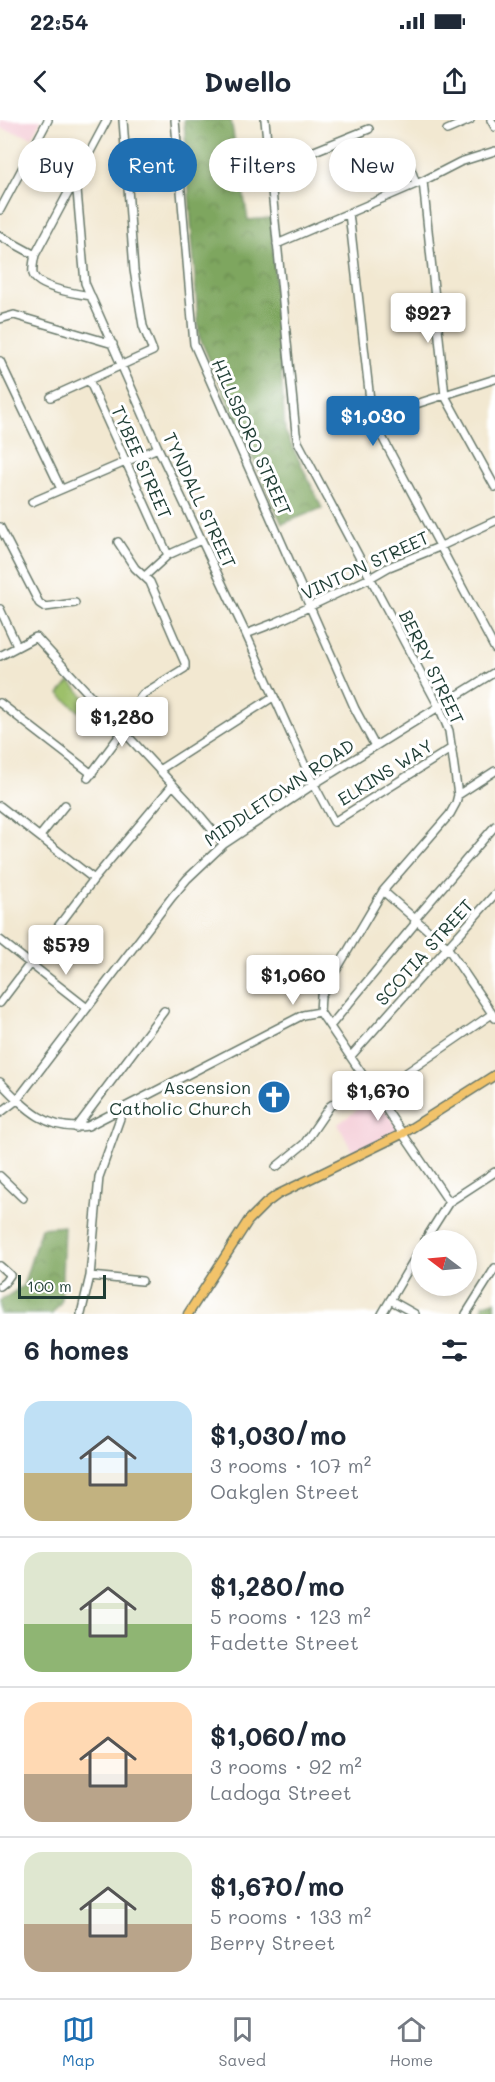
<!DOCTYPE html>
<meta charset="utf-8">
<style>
:root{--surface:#fff;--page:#f2f2f3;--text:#1f2937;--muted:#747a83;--line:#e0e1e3;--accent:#1f6fb2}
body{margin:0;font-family:Mali,sans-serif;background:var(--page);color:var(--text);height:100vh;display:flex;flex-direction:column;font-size:22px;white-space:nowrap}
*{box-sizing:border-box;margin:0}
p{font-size:20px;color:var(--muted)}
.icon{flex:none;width:33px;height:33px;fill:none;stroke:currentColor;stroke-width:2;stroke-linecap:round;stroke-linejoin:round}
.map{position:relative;height:1194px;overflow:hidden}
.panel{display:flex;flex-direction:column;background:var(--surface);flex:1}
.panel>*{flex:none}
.guide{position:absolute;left:18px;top:18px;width:459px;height:54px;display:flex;gap:12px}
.needle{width:39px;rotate:286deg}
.controls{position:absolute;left:411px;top:1110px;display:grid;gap:12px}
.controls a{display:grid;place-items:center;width:66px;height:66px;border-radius:50%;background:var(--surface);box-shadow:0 3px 9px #0003;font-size:30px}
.scale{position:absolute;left:18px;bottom:15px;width:88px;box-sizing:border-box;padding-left:6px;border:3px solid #1f3d34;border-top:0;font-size:16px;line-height:21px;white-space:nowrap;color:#1f3d34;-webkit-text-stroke:4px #fff;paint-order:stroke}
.price{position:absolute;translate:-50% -51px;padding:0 14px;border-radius:6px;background:#fff;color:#222;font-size:20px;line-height:39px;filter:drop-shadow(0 2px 3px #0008)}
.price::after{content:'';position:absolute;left:50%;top:36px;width:18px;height:14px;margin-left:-9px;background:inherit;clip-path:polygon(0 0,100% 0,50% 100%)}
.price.selected{background:var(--accent);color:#fff}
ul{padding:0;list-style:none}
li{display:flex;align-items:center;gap:18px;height:150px;padding:0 24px}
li+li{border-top:2px solid var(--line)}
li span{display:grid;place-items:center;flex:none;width:168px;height:120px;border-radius:18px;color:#555}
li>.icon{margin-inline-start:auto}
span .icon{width:72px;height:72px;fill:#fffc;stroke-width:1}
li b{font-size:26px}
h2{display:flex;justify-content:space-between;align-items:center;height:72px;padding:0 24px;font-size:26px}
.chip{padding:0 21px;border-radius:27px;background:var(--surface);box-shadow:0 3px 9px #0003;font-size:21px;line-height:54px}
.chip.selected{background:var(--accent);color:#fff}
.status{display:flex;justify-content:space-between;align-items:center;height:42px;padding:0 30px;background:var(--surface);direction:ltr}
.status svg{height:16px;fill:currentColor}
header{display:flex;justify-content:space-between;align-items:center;height:78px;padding:0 24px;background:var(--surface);font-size:27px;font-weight:700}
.tabs{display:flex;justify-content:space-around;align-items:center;height:84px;border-top:2px solid var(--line);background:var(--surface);font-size:16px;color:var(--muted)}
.tabs a{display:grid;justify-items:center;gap:3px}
.tabs .selected{color:var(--accent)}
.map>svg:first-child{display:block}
.built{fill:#f5cfd9}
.forest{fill:url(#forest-crowns);stroke:#4e7249;stroke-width:1.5}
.green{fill:#9dc06a;stroke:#5e7e4f;stroke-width:1.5}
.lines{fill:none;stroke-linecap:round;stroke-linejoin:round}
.minor-casing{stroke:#69796b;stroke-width:10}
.major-casing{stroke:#69796b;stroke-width:11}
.minor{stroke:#fff;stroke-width:7}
.major{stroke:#f2c36a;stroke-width:8}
.labels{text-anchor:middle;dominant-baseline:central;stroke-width:6;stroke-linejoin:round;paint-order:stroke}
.street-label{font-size:18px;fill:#1f3d34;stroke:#fff}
.poi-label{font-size:18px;fill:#1f3d34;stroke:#fff;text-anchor:end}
</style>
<div class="status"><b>22:54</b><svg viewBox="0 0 49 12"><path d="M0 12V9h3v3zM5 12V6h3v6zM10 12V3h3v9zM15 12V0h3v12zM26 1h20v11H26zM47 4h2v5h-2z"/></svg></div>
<header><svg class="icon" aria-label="back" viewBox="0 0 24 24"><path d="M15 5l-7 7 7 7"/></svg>Dwello<svg class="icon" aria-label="share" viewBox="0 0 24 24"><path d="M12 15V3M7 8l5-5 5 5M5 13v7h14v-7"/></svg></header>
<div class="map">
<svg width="495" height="1194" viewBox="0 0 495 1194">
<defs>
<pattern id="forest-crowns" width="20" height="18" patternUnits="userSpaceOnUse" patternTransform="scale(1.5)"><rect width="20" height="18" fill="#7ea65e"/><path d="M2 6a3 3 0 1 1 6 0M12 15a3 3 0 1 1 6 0" fill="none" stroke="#67884e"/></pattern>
</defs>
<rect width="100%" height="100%" fill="#fff"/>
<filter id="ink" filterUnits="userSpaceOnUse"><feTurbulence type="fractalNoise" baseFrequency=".0167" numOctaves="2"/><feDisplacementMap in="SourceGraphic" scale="12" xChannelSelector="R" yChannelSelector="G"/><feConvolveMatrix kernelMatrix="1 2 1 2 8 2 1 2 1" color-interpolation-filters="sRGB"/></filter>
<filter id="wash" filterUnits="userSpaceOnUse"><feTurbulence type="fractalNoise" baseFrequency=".008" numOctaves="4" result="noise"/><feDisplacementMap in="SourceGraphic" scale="24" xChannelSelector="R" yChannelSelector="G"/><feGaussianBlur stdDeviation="1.35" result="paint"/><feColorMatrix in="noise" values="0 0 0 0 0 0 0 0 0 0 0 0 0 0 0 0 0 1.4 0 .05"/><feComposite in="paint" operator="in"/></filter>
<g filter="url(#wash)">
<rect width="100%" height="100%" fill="#f2e8d1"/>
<path class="built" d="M0,0H41L32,17L0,8Z
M376,976L402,1014L355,1037L338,1004Z"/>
<path class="forest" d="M184,0H231L248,100L271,98L285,311L322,388L282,404L199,216Z
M64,1106L61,1182L52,1194H0V1181L23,1166L41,1108Z
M495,1181V1194H482L483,1184Z"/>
<path class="green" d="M70,561L94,588L89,594L88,599L59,574Z"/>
</g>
<g filter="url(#ink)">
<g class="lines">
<g class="minor-casing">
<path id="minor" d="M175,0L194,224L355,589L375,626
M265,0L296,313L298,322L439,587L449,611L458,675L456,683L450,694L383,771L321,876L320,892L449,1082
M491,0L495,7
M447,10L470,0
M406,34L416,64
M270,49L369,9
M76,59L85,163L158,328L246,514L311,659L334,702L452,628
M423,61L445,276L495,367
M0,90L48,0
M349,93L372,298L495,529
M0,116L35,135
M277,124L423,61L460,42L495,31
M91,176C78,174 37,168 33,154C32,148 34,140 35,135L107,0
M0,199L14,195L113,224
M0,241L61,369
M89,260L168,435
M51,277L153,231L143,206L134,150L123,0
M372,298L495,259
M32,382L158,328
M0,407L39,483L45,487L75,483
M145,456L168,435L201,420
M0,489L17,526
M246,514L277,502L370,458L389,447L439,427L495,401
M0,536L36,517L188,681L224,724
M0,583L92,654
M159,650L273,577
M88,658L123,611L125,598L143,574L185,548V543L150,462L135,448L118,422
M458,675L495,651
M0,686L94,759
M40,716L65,685
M383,771L447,827L495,898
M0,820L87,888
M0,883L94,759L172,666
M331,905L414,805L415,799L495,706
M351,936L495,774
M0,962C26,989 48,1012 88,1006L303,895L320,892
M376,976L380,971L492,894
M0,993L17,980L172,777L187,759L224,724L314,664L495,552
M76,1008L164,891
M276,1047L304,1024L330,986L355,970L363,968L369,964
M0,1056L23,1078
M425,1120L449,1082L495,1052
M0,1146L10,1155L5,1162L0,1166
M90,1156L142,1161
M390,1180L415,1194
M81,1194L90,1156L99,1057L123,990
M382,1194L422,1126
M466,1194L495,1148"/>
</g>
<g class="major-casing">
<path id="major" d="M188,1194L248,1101L265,1084L277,1075L402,1014L495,955"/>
</g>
<use href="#minor" class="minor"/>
<use href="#major" class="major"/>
</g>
</g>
<defs>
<g id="church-disc" transform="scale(1.725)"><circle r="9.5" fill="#1f6fb2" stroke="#fff"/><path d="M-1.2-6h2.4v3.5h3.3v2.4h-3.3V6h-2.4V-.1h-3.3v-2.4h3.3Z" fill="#fff"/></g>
</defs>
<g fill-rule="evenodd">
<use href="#church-disc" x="274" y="977"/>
</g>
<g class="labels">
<g class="street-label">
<text transform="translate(252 317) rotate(66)">HILLSBORO STREET</text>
<text transform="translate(142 342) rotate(66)">TYBEE STREET</text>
<text transform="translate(200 380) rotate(65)">TYNDALL STREET</text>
<text transform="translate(365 445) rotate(-25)">VINTON STREET</text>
<text transform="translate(432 547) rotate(64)">BERRY STREET</text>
<text transform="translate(385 652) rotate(-32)">ELKINS WAY</text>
<text transform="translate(279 672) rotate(-34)">MIDDLETOWN ROAD</text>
<text transform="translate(424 832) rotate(-48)">SCOTIA STREET</text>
</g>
<g class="poi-label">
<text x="251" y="967">Ascension<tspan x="251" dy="21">Catholic Church</tspan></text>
</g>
</g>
</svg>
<div class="controls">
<a><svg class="needle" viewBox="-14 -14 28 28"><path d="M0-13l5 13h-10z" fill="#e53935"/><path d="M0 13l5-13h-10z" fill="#747a83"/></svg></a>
</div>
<div class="scale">100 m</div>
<b class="price" style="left:428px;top:224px">$927</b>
<b class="price selected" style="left:373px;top:327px">$1,030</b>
<b class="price" style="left:122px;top:628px">$1,280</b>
<b class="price" style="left:66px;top:856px">$579</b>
<b class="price" style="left:293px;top:886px">$1,060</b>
<b class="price" style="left:378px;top:1002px">$1,670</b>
<div class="guide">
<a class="chip">Buy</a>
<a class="chip selected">Rent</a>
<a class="chip">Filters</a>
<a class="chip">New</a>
</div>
</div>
<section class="panel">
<h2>6 homes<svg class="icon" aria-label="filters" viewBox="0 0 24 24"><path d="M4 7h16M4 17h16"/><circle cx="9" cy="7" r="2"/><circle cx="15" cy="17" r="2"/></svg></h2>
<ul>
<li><span style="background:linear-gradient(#bfe0f5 60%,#c2b280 0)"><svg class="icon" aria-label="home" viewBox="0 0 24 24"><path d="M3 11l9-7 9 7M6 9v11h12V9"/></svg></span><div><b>$1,030/mo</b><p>3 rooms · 107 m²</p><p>Oakglen Street</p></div></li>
<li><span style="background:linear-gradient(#dfe7d0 60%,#8fb573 0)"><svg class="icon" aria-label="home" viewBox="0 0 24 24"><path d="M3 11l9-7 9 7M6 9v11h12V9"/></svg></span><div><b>$1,280/mo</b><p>5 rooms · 123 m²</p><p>Fadette Street</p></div></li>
<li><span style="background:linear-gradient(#ffd9b3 60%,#b9a48a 0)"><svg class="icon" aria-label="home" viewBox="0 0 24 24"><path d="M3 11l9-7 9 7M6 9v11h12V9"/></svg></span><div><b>$1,060/mo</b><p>3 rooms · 92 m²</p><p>Ladoga Street</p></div></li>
<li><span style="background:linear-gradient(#dfe7d0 60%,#b9a48a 0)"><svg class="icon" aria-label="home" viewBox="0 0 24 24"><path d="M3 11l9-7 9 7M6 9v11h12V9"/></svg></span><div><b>$1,670/mo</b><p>5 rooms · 133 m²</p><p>Berry Street</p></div></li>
</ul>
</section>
<nav class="tabs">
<a class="selected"><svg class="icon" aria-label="map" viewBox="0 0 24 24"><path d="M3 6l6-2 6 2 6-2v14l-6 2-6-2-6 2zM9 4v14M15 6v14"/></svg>Map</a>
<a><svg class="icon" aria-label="saved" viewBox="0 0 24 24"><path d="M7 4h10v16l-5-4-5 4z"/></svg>Saved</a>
<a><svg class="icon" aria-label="home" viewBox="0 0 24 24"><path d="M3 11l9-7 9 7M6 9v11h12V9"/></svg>Home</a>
</nav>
